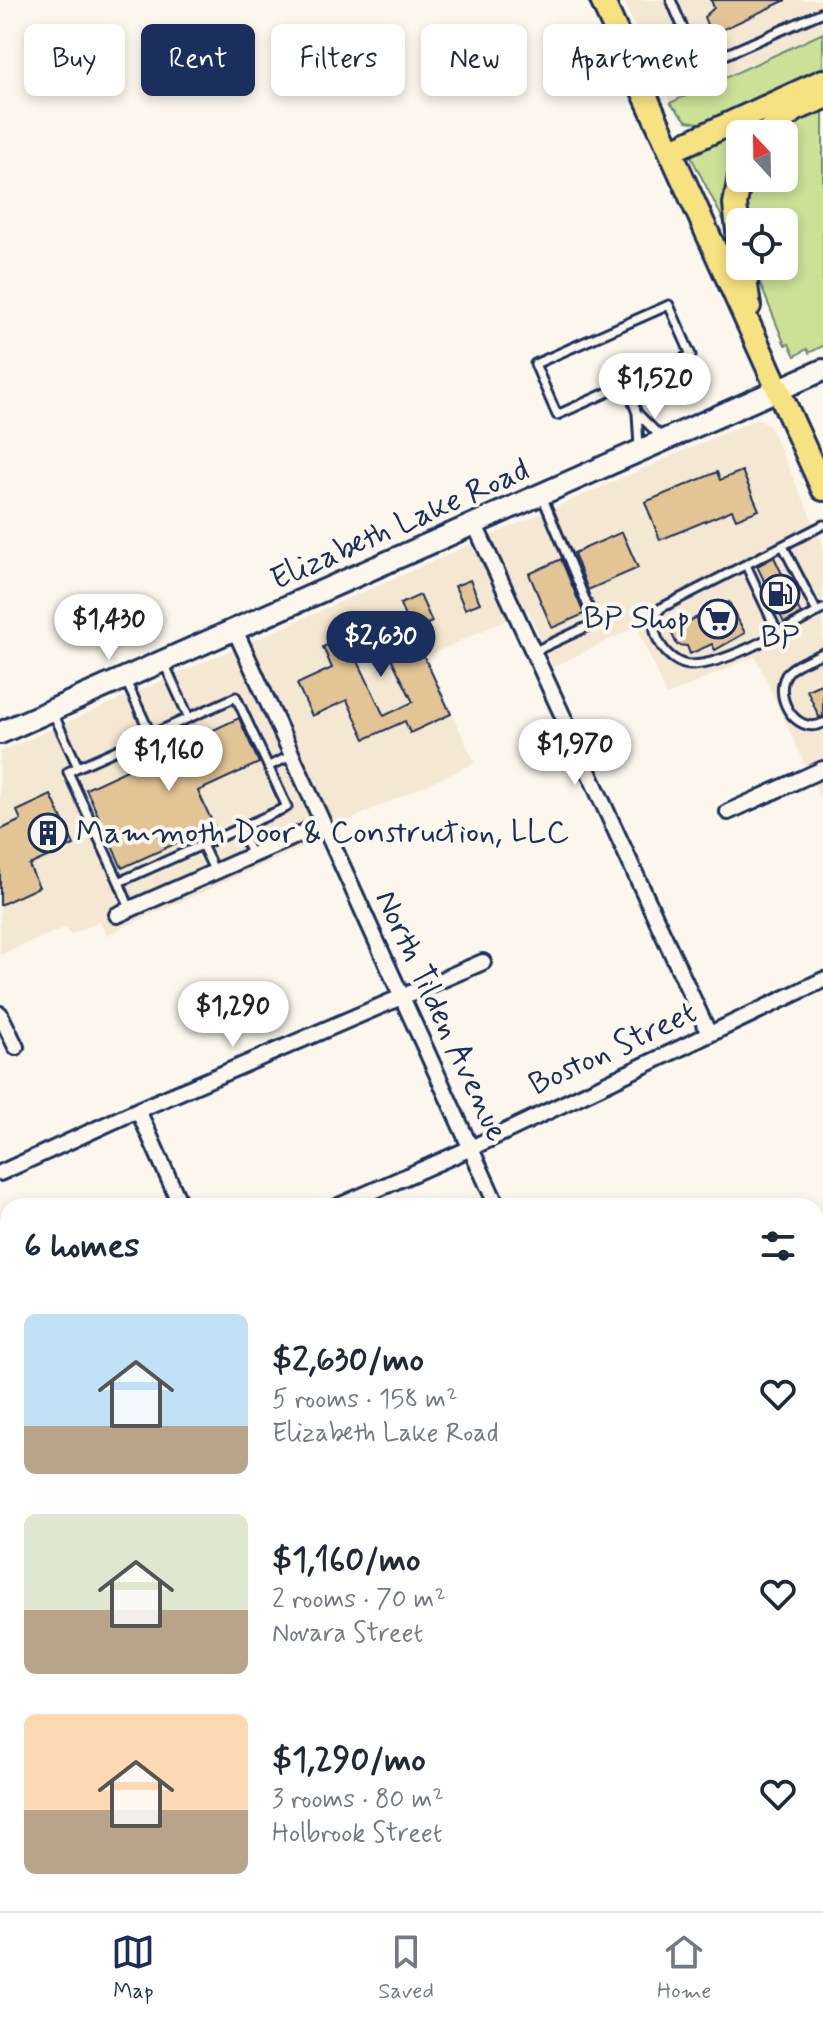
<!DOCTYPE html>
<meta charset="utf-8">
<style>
:root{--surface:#fff;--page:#f6f6f7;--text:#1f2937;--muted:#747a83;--line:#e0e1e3;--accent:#1b2f5e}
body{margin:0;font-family:Mynerve,sans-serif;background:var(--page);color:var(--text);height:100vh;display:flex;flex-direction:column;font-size:30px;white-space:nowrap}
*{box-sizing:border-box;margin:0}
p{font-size:26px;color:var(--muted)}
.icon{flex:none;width:44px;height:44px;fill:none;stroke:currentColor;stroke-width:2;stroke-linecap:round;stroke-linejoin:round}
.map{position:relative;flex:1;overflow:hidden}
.drawer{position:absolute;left:0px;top:1198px;width:824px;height:714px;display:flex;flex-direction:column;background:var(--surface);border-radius:24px 24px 0 0;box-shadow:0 4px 12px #0003}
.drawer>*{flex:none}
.banner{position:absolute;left:24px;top:24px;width:776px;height:72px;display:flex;gap:16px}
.needle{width:52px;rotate:338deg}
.fabs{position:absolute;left:726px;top:120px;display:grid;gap:16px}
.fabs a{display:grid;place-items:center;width:72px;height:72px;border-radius:12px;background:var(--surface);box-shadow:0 4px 12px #0003;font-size:40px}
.price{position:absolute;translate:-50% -68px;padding:0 18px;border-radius:28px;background:#fff;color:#222;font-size:26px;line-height:52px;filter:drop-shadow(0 2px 4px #0008)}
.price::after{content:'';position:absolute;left:50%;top:48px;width:24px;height:18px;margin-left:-12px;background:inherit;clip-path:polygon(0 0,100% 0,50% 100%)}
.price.active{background:var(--accent);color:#fff}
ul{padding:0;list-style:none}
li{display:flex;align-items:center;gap:24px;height:200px;padding:0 24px}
li span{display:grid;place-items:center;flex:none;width:224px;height:160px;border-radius:12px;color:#555}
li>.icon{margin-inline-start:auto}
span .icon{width:96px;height:96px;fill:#fffc;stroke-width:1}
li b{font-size:34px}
h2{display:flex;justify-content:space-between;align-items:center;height:96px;padding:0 24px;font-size:34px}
.pill{padding:0 28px;border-radius:12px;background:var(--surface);box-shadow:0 4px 12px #0003;font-size:28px;line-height:72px}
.pill.active{background:var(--accent);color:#fff}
.tab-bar{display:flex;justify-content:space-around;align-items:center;height:112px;border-top:2px solid var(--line);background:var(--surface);font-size:22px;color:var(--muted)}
.tab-bar a{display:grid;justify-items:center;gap:4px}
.tab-bar .active{color:var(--accent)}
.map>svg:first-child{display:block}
.built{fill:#f4e8d2}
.green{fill:#cae196;stroke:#72887a;stroke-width:2}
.building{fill:#e2c495;stroke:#1b2f5e;stroke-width:2}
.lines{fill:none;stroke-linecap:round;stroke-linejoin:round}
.service-casing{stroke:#1b2f5e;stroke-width:13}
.minor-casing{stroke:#1b2f5e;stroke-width:20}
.secondary-casing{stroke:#1b2f5e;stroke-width:26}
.primary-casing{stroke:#1b2f5e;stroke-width:28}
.trunk-casing{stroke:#1b2f5e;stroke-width:30}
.service{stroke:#fbf7ec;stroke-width:7}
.minor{stroke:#fbf7ec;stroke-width:14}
.secondary{stroke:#fbf7ec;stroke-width:20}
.primary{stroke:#f7e281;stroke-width:22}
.trunk{stroke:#f7e281;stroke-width:24}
.labels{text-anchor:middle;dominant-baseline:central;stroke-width:8;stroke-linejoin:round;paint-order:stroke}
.street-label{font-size:32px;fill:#1b2f5e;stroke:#fbf7ec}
.poi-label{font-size:32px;fill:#1b2f5e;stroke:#fbf7ec;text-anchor:end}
</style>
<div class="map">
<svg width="823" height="1911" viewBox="0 0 823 1911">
<rect width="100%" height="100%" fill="#fbf7ec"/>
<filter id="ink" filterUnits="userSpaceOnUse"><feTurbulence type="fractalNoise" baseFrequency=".0125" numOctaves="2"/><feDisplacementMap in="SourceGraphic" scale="16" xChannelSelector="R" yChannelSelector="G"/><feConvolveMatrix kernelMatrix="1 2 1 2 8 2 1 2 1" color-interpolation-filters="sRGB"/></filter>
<g filter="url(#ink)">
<path class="built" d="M623,0H823V33L670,103Z
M756,419L769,425L823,543V804L755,656L666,696L637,626L553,667L528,610L425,657L475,763L347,821L317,841L106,935L100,921L70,935L66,927L0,955V752Z
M823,1493V1585L816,1588V1496Z
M823,1629V1818L816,1821V1633Z
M8,1770V1904H114L99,1911H0V1774Z
M216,1904H439L423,1911H200Z
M539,1904H621L605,1911H542Z"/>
<path class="green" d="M823,33V75L705,124L687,121L670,103Z
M810,90L754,134H740C740,165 731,197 728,229L689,153Z
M823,105V346L809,353L807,349L795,356L789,344L785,345L753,266H784V222H740L746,178H784V134H772Z"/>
<path class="building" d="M711,0H786L711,35L704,17L714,8Z
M742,471L759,510L736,519L732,510L660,540L645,502L717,472L720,480Z
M622,532L638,568L588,590L574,553Z
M774,557L801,614L784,623L757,566Z
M561,559L584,614L552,628L529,574Z
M470,580L480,603L465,609L455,586Z
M420,595L432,622L412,631L451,714L410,733L405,721L365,739L347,700L312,716L297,684L332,668L323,647L346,636L384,716L413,702L377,630L405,617L400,604Z
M729,602L745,633L715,650L712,644L690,654L687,646L677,645L670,630Z
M823,683V717H819L807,690Z
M239,718L259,763L198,791L214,826L122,868L86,789Z
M51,795L74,845L29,865L39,887L0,905V830L21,820L17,811Z"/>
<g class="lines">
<g class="service-casing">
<path id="service" d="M671,0C683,27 688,53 720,57L823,12
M669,305L691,355L557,415L535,364Z
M626,384L637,413L639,447
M637,413L661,437
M823,525L661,608C642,626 667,666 692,665C729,664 791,626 823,609
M783,546L817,612
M746,565L778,633
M533,652L595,623L542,496
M823,653C813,658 797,663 789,671C770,692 795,737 823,723
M164,663L189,718
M126,681L151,735
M53,713L78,767L68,772L119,882L287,807L236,697L78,767
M269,766L293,755
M239,829L252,855
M202,845L215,872
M119,882L130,909
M816,1505L823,1502
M816,1536L823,1533
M816,1564L823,1561
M816,1675L823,1690
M816,1749L823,1746
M0,1792L8,1789
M0,1871L4,1881
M92,1904L95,1911
M250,1904L253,1911
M275,1904L278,1911
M362,1904L365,1911
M25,1911L42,1904"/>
</g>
<g class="minor-casing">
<path id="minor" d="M475,525L709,1034
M235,630L497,1206
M728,812L823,769
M117,915L323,824
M0,1014L16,1047
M138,1110L181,1206
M0,1173L138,1110L483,962
M339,1206L471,1148L823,980
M816,1255L823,1252
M0,1356L8,1352
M816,1466L823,1465
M0,1513L8,1531
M0,1621L8,1618
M816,1840L823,1836
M809,1904L812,1911
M653,1911L669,1904"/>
</g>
<g class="secondary-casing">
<path id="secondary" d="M0,733L823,370"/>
</g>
<g class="primary-casing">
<path id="primary" d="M602,0L823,489
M764,134L796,109L823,98
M670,151L823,81
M740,177L735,204L740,248
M743,266L749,306"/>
</g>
<g class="trunk-casing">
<path id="trunk" d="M816,1612L823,1609
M160,1911L176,1904"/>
</g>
<use href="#service" class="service"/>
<use href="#minor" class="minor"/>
<use href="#secondary" class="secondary"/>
<use href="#primary" class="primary"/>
<use href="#trunk" class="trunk"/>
</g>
</g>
<defs>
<g id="fuel-ring" transform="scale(2)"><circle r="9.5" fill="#fbf7ec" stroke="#1b2f5e" stroke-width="1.5"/><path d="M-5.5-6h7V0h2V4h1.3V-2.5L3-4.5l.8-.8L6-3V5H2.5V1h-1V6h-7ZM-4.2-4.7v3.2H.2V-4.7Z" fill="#1b2f5e"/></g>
<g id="supermarket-ring" transform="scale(2)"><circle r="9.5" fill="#fbf7ec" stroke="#1b2f5e" stroke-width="1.5"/><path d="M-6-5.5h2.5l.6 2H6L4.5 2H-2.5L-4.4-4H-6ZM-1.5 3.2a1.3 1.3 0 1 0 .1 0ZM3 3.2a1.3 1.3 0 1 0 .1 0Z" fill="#1b2f5e"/></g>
<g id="building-ring" transform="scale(2)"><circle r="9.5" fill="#fbf7ec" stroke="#1b2f5e" stroke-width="1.5"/><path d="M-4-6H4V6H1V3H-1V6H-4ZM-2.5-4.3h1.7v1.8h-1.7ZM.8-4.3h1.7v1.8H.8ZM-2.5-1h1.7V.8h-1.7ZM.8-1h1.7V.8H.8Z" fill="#1b2f5e"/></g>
</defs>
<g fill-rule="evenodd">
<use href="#fuel-ring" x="780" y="594"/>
<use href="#supermarket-ring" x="718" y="619"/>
<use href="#building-ring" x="48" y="833"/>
</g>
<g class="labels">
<g class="street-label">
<text transform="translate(400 525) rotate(-24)">Elizabeth Lake Road</text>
<text transform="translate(441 1016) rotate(65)">North Tilden Avenue</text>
<text transform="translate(613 1049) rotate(-25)">Boston Street</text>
</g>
<g class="poi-label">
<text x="690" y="619">BP Shop</text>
<text x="780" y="638" text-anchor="middle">BP</text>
<text x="76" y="833" text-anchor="start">Mammoth Door &amp; Construction, LLC</text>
</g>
</g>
</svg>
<div class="fabs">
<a><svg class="needle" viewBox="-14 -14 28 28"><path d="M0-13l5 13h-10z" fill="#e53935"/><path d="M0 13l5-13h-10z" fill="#747a83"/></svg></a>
<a><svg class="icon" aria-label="locate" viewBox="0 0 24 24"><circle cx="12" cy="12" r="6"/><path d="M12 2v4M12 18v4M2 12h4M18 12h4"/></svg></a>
</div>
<b class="price" style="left:655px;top:421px">$1,520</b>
<b class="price" style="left:109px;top:662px">$1,430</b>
<b class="price active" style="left:381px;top:679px">$2,630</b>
<b class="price" style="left:575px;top:787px">$1,970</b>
<b class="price" style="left:169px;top:793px">$1,160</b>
<b class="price" style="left:233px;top:1049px">$1,290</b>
<div class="banner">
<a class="pill">Buy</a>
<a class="pill active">Rent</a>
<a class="pill">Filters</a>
<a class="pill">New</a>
<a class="pill">Apartment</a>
</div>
<section class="drawer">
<h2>6 homes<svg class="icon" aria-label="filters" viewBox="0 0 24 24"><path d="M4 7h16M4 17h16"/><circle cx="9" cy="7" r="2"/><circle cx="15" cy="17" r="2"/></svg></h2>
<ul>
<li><span style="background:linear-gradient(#bfe0f5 70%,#b9a48a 0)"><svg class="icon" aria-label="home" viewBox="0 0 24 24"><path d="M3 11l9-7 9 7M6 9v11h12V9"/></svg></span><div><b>$2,630/mo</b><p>5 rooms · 158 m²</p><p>Elizabeth Lake Road</p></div><svg class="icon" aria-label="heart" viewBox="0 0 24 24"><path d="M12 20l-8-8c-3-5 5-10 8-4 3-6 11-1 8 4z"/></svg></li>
<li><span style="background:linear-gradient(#dfe7d0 60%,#b9a48a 0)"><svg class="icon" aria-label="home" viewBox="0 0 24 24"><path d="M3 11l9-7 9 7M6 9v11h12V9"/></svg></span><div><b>$1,160/mo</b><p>2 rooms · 70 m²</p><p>Novara Street</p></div><svg class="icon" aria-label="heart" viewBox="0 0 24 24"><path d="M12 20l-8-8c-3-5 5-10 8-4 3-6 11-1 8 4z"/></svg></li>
<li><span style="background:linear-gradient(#ffd9b3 60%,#b9a48a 0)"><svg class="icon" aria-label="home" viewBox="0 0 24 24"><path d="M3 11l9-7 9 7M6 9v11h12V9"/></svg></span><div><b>$1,290/mo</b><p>3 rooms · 80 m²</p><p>Holbrook Street</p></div><svg class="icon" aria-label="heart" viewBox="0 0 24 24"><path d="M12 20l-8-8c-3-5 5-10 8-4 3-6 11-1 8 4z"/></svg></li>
</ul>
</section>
</div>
<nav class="tab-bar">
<a class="active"><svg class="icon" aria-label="map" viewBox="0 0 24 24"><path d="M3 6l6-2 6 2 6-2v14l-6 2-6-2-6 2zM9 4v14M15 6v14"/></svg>Map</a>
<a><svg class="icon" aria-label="saved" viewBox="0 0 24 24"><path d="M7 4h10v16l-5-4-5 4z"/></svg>Saved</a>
<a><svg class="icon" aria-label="home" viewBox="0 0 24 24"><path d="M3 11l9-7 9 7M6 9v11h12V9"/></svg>Home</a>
</nav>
